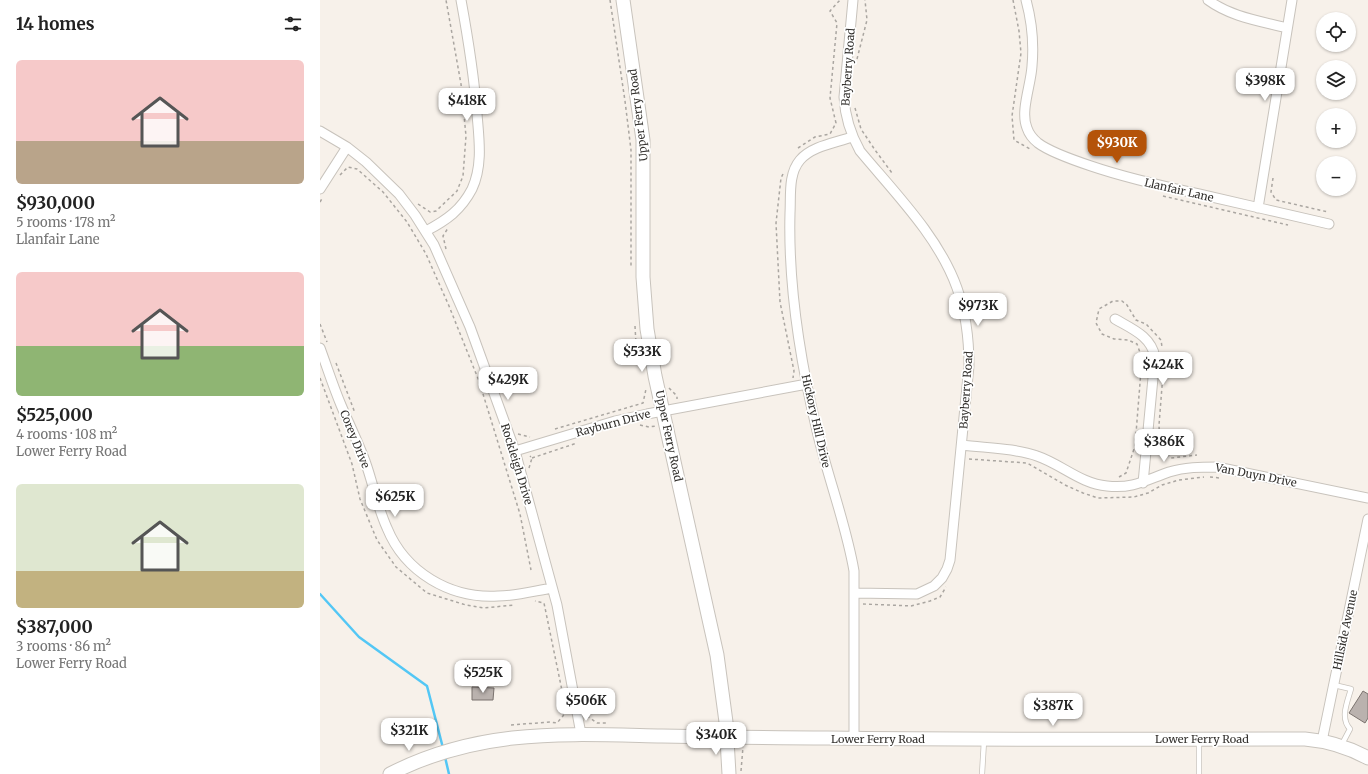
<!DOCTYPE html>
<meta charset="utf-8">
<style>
:root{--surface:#fff;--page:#f2f2f2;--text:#222;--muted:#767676;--accent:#b45309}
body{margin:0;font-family:Merriweather,serif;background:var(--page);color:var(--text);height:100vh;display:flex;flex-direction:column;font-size:15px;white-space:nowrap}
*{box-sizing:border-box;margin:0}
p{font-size:13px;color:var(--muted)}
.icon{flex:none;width:22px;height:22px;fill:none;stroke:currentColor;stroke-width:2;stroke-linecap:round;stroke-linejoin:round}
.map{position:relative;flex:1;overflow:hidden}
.panel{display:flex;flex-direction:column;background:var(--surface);width:320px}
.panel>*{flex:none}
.buttons{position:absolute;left:996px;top:12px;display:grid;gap:8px}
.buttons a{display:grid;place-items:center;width:40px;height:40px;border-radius:50%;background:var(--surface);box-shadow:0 1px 3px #0004;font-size:20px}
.price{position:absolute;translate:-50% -34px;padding:0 9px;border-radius:8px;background:#fff;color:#222;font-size:13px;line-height:26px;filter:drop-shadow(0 1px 2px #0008)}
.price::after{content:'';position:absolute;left:50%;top:24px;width:12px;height:9px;margin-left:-6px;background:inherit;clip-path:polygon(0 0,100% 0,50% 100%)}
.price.active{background:var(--accent);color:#fff}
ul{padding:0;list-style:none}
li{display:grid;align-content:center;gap:8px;height:212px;padding:0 16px}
li span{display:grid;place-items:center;height:124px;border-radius:6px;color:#555}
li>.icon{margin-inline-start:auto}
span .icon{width:72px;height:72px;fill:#fffc;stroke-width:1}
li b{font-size:17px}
h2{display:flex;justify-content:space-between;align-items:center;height:48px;padding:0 16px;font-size:17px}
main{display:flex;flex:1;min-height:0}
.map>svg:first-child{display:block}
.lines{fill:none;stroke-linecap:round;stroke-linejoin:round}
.stream{stroke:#53c7f5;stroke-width:2.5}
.building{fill:#bab2ae;stroke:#7b736f}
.lane-casing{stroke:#c8c3bc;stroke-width:6}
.street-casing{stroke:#c8c3bc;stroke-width:11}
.secondary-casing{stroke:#c8c3bc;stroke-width:15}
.path{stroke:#aaa6a1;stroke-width:1.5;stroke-dasharray:3 3;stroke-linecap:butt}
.lane{stroke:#fff;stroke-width:4.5}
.street{stroke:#fff;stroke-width:9}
.secondary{stroke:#fff;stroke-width:13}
.labels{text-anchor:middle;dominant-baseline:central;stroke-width:3.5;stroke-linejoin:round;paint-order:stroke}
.street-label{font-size:11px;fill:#32302d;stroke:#fff}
</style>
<main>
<section class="panel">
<h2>14 homes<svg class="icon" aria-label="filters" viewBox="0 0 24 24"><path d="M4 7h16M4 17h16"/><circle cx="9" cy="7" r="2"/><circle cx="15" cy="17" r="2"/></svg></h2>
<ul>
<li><span style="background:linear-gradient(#f6c9c9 65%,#b9a48a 0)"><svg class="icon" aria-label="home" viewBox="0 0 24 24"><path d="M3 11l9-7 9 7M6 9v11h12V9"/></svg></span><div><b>$930,000</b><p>5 rooms · 178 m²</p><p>Llanfair Lane</p></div></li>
<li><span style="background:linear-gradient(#f6c9c9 60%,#8fb573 0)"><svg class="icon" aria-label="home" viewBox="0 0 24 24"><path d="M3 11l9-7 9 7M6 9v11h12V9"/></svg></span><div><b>$525,000</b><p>4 rooms · 108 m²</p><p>Lower Ferry Road</p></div></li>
<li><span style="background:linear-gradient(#dfe7d0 70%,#c2b280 0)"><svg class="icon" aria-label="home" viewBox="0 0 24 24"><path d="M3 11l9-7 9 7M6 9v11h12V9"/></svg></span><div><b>$387,000</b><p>3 rooms · 86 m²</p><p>Lower Ferry Road</p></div></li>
</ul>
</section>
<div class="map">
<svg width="1048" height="774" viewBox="0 0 1048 774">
<rect width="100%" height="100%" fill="#f7f1ea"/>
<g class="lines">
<path class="stream" d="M0,594L39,637L107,686L123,748
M125,757L129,774"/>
</g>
<path class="building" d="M152,687L174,688L173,700H152Z
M1043,691L1048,694V718L1045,723L1029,713Z"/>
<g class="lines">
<g class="lane-casing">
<path id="lane" d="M1014,685L1031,689C1027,703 1020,718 1030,729L1021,746
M879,741V774
M662,774L664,741"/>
</g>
<g class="street-casing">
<path id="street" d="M533,0L524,97C525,117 530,133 540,151C574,192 619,237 637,288C646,313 649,339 649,366L630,560L627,569L622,578L614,586L597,594L535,593
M706,0C712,22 714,44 712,66C711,85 700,111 707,128C709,134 713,139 718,143C730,152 756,161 771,166C806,178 842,186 879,194C922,204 966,214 1009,224
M888,0C911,17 940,21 967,28
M0,131L27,147L46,162L79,194L95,215L114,245L150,327L195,451L237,605L261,734
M532,137C515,143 492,146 480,160C468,174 471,196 470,213C468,286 480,360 497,431C508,478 526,524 534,571V739
M0,189L27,147
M938,208L972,0
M106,231C127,220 141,210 152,189C163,165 159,139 157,114C154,76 148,38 141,0
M795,319C812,329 831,336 835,357L823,483
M0,348C7,367 13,386 21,405C29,424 38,442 45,461C53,483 57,506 67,528C85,572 130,599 178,596C196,596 214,591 232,588
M642,445C665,448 695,448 717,456C741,464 761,484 787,486C813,489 826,480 849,472C865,467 881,467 897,467L1048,498
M195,451L295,421L327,414L487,384
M1002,741L1048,519"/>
</g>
<g class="secondary-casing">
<path id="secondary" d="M303,0L323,140V277L327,329L335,376L397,655L406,722L409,774
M70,774C160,728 244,734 342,736C397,737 453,738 508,738C667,740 826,739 985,739C1008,741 1028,747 1048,758"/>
</g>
<path class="path" d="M290,0L305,101L311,150V267
M693,0L699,31L701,53L692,116L694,140L710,149
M537,59L547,20L545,0
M535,108L541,129L555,150L572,173
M478,148L495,137L510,134L516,123L510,98L517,23L510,11L520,0
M463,174L461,178L456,223L460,302L474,371L473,378
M20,175L28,167L37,169L63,192L87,222L106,254L129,306L159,381L200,514L211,570
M953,178L951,192L956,200L1008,212
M843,196L968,225
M0,202L3,197
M98,204L110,212L116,211L137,191L143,176L146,136L141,84L126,0
M126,249L123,236L128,228
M0,324L7,342
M315,326L316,344L322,372
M844,361L839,425L840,447L851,458L877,455
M16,363L35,413
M0,378L32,464L40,499L57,540L76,567L107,593L146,605L164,608L194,605
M349,388L357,396V399
M320,425L329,427L336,426
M235,429L323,403L326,389
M198,434L210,437
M212,458L257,443
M649,459L707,463L745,485L763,493L778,498L814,497L828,493L842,485L859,480L884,477
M209,468L212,458L210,456
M799,477L806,473L815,446L822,358L817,344L808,340L794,339L787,336L782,334L776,323L779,309L793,301H802L807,305L816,320L826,324L841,340L842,347
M890,477L900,478
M543,604L591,606L610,601L620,597L626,587
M267,716L277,723H287
M191,725L230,722L237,723L243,716L246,710L224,603L215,601
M421,771L423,747"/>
<use href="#lane" class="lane"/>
<use href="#street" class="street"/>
<use href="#secondary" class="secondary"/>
</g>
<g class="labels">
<g class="street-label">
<text transform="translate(528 67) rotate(-86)">Bayberry Road</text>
<text transform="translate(318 115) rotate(-97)">Upper Ferry Road</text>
<text transform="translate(859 190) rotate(13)">Llanfair Lane</text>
<text transform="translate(646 390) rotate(-86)">Bayberry Road</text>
<text transform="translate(496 421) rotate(77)">Hickory Hill Drive</text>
<text transform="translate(293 423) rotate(-15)">Rayburn Drive</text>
<text transform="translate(349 436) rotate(78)">Upper Ferry Road</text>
<text transform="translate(35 439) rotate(68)">Corey Drive</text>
<text transform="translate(197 464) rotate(73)">Rockleigh Drive</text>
<text transform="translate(936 475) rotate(11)">Van Duyn Drive</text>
<text transform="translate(1025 630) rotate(-78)">Hillside Avenue</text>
<text x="558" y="739">Lower Ferry Road</text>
<text x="882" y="739">Lower Ferry Road</text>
</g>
</g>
</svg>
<div class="buttons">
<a><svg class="icon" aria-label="locate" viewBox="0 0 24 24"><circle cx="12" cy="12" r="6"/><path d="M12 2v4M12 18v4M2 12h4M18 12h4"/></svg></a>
<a><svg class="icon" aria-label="layers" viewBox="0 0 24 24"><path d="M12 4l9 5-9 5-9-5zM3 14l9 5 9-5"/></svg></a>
<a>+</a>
<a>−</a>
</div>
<b class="price" style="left:945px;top:102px">$398K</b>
<b class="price" style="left:147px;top:122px">$418K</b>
<b class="price active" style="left:797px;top:164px">$930K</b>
<b class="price" style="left:658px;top:327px">$973K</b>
<b class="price" style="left:322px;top:373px">$533K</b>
<b class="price" style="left:843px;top:386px">$424K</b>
<b class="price" style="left:188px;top:401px">$429K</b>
<b class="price" style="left:844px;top:463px">$386K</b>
<b class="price" style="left:75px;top:518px">$625K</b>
<b class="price" style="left:163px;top:694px">$525K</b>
<b class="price" style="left:266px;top:722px">$506K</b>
<b class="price" style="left:733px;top:727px">$387K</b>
<b class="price" style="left:89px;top:752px">$321K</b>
<b class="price" style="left:396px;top:756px">$340K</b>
</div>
</main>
